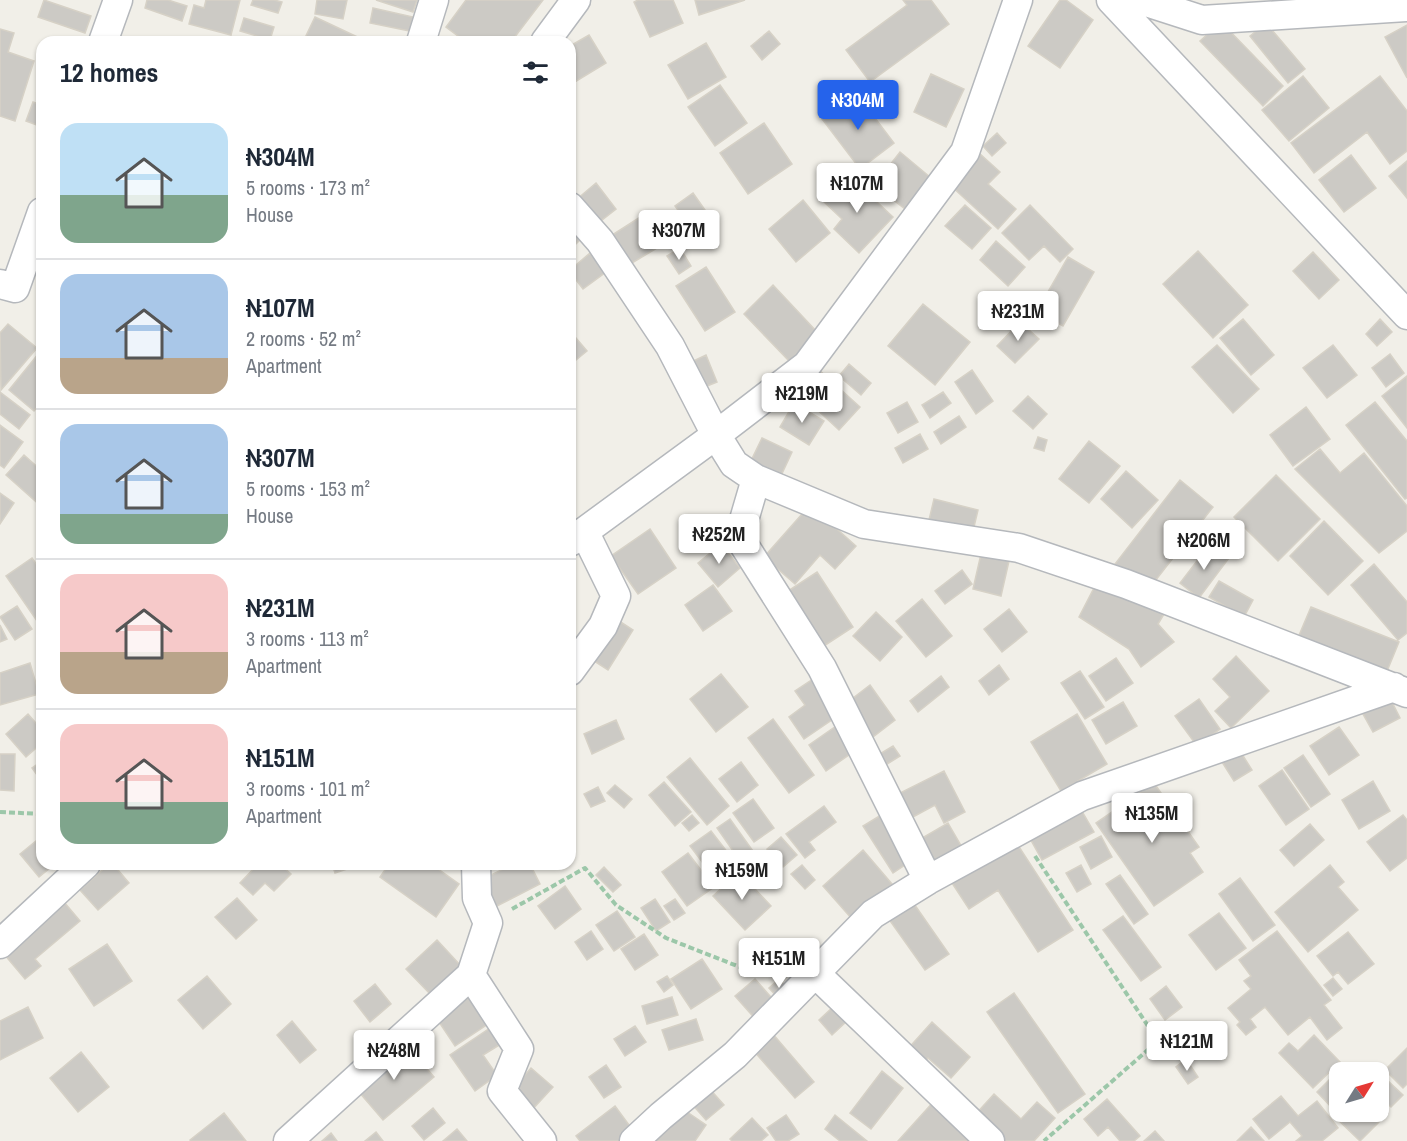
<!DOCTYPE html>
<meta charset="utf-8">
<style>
:root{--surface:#fff;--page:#f2f2f3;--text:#1f2937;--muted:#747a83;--line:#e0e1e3;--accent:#2563eb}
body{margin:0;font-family:"Archivo Narrow",sans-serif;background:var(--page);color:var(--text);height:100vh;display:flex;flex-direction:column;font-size:22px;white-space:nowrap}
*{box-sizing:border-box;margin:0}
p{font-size:20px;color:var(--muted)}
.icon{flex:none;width:33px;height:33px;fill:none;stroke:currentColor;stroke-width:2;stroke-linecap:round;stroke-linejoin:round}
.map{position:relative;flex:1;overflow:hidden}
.panel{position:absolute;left:36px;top:36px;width:540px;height:834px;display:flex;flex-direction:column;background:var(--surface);border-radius:18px;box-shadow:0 2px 4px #0004}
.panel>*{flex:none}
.needle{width:39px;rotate:53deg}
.fabs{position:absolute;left:1329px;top:1062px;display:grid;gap:12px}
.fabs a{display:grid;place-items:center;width:60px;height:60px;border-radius:12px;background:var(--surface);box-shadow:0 2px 4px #0004;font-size:30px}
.price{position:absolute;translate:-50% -51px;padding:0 14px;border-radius:6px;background:#fff;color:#222;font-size:20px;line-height:39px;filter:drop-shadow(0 2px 3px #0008)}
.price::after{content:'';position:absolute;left:50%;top:36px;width:18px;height:14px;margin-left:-9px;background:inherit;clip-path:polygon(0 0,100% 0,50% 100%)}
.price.active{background:var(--accent);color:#fff}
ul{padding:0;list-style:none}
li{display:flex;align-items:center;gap:18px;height:150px;padding:0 24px}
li+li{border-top:2px solid var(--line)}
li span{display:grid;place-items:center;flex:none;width:168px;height:120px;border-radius:18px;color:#555}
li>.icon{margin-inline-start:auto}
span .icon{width:72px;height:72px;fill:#fffc;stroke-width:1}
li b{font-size:26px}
h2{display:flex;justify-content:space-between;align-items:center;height:72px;padding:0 24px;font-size:26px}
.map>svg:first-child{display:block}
.building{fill:#cccac5;stroke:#d6d1c6;stroke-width:1.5}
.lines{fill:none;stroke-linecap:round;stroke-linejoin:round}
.street-casing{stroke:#b5b8bc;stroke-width:31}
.path{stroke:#9cc7a9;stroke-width:4;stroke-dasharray:6 3;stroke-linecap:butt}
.street{stroke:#fff;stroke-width:28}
</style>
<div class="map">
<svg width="1407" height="1141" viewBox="0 0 1407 1141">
<rect width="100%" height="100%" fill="#f1efe8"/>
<path class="building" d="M44,0L91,16L85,33L38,17Z
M147,0H168L187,6L182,21L145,8Z
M206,0H240L231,35L189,24L194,5L204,8Z
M253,0H274L282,2L278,13L251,5Z
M317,0H347L343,19L315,14Z
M376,0H417L413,12Z
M466,0H543L511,42H466L446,27Z
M638,0H673L683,23L650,37L634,2Z
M695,0H745L699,15Z
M903,0H931L949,24L870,82L846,50L907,5Z
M1060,0H1066L1093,20L1060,68L1028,46Z
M373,8L413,17L410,31L370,23Z
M315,17L368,42H303Z
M244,18L274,27L270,40L240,31Z
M1221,22L1283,86L1263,106L1200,41Z
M1266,23L1305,69L1288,83L1250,36Z
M1407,25V78L1385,37Z
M0,29L14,33L8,52L34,61L15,121L0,116Z
M769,31L780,44L762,60L751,46Z
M589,35L606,63L570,85V46Z
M706,43L726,77L688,99L668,65Z
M931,74L964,89L946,127L914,112Z
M1303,76L1329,108L1289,141L1262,110Z
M1380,76L1407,111V151L1390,164L1367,132L1314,173L1291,143Z
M720,85L747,123L715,146L688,107Z
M856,93L894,143L860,169L822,119Z
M33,102L42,105V127L26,121Z
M764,123L792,164L748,194L720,153Z
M997,133L1006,143L992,156L983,146Z
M900,152L930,177L905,209L874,185Z
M979,153L1000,172L988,184L1016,209L998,229L950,185Z
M1351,155L1376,188L1344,212L1319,180Z
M1407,161V198L1389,176Z
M848,175L893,217L859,253L834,229L842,219L823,201Z
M596,183L616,209L597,224L577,199Z
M693,193L710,217L692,230L675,206Z
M803,200L830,233L796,262L769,229Z
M965,205L991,228L972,249L945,226Z
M1030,205L1073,249L1060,262L1044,246L1029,260L1002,233Z
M648,212L667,242L627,266L609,237Z
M570,225L581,239L574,246L570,241Z
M996,241L1025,267L1008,286L980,260Z
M680,248L691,266L679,274L667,256Z
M1198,251L1248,305L1213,338L1163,284Z
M1313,252L1339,280L1319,299L1293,271Z
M590,253L606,272L583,289L570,272V270Z
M1068,257L1094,272L1063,326L1037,311Z
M706,267L735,312L705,331L676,286Z
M773,285L818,333L789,361L744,314Z
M923,304L970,342L935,385L888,346Z
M1243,319L1274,355L1251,375L1220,338Z
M1380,319L1392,332L1377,346L1366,334Z
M1020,322L1039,339L1015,363L997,346Z
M8,324L37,348L1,390L0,333Z
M570,331L587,351L570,365Z
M1217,345L1259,389L1233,413L1192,367Z
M1333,345L1357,375L1327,398L1303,368Z
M39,353L42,355V401L34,411L9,390Z
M1390,354L1404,373L1386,387L1372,368Z
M706,355L717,382L702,388L691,362Z
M849,364L871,383L861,395L839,376Z
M818,369L860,407L839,430L797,391Z
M972,370L993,401L976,414L955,382Z
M1407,376V428L1382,396Z
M0,392L30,415L19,429L0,414Z
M943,392L951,403L930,418L922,405Z
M1028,396L1047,414L1033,429L1013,411Z
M907,402L918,422L898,433L887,413Z
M1375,402L1407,441V498L1405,499L1346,425Z
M794,403L824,421L809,445L780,427Z
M1306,407L1330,439L1293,466L1270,435Z
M959,416L966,427L941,444L934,432Z
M0,425L23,442L4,468L0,465Z
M920,434L928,449L903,463L895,448Z
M1038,437L1047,440L1044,451L1034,448Z
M762,438L792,452L779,480L749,465Z
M1089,441L1120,466L1089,503L1059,479Z
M1320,449L1340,473L1364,453L1407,506V531L1379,553L1295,469Z
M24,455L42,471V507L6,475Z
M1126,471L1158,500L1132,528L1101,499Z
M1276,475L1320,519L1278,561L1234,517Z
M1180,480L1213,507L1148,590L1115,564Z
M0,493L14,503L0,524Z
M934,499L978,510L973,531L929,520Z
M810,505L856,546L835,569L820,555L795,584L764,557Z
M1324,521L1363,561L1328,595L1290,556Z
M650,529L676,568L638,594L611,556Z
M721,544L740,568L718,587L698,563Z
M1210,544L1229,558L1199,598L1180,583Z
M981,554L1009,561L1001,596L973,589Z
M32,558L42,572V617L37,621L6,576Z
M1374,564L1407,602V633L1398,640L1351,585Z
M962,570L972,584L945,604L935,591Z
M817,572L853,627L824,646L788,591Z
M1219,581L1253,600L1244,617L1209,597Z
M713,585L732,611L703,631L685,605Z
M1095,586L1164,614L1158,624L1174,642L1141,667L1129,649L1079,617Z
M922,599L952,636L926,657L896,621Z
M17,606L32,629L15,640L0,617Z
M1311,607L1399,642L1385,676L1297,640Z
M1009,609L1027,632L1002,652L984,629Z
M876,612L902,637L880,661L853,636Z
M616,619L633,630L608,670L591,659Z
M0,625L7,639L0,642Z
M1236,656L1269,691L1231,728L1215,711L1230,697L1213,679Z
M1116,658L1133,683L1106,701L1089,676Z
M30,663L39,694L0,705V673Z
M999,665L1009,679L989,695L979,681Z
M1080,671L1104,707L1085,719L1061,683Z
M721,674L748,707L716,732L690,699Z
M941,676L949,687L918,712L910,701Z
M813,679L839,715L804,739L789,717L805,705L795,691Z
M870,685L895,720L873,737L848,702Z
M1199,699L1220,729L1197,746L1175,716Z
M1391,700L1400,718L1373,732L1363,714Z
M1123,702L1137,726L1106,744L1092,720Z
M28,714L42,730V743L26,757L6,734Z
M1077,714L1107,764L1061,791L1031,742Z
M773,719L814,775L789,793L748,738Z
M616,720L624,739L592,754L584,734Z
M839,724L856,750L826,771L809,745Z
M1339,727L1359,755L1329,775L1310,746Z
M893,746L900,756L884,766L878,755Z
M1240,751L1252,770L1234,781L1222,762Z
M0,754H15L14,791L0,790Z
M1303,755L1330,794L1311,807L1284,768Z
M690,758L729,806L707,825L667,777Z
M42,761V782L32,768Z
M741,762L758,785L737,802L719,779Z
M1282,770L1309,809L1286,825L1259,786Z
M944,771L965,812L944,823L935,805L913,817L900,793Z
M1373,781L1390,811L1359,829L1342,800Z
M664,782L691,812L675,826L649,795Z
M1154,783L1199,847L1190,853L1203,872L1154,906L1096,823Z
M615,785L632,799L624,808L607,793Z
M598,787L605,801L591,807L584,794Z
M753,799L774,828L754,842L733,813Z
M824,806L836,822L809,842L815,850L805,858L786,834Z
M1079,806L1094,832L1042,860L1028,835Z
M692,815L699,823L689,831L682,823Z
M881,815L911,861L893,873L863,826Z
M1403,815L1407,820V858L1390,871L1367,842Z
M730,819L753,851L740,861L717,828Z
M948,823L963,849L933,866L917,841Z
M1310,824L1324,840L1294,866L1280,850Z
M711,831L739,867L718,883L690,846Z
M42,836V864H55L39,877L20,854Z
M1101,836L1112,857L1091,869L1080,847Z
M781,837L797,855L783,867L767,849Z
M1014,839L1073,930L1038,952L998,890L969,909L950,880Z
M863,850L892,884L852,919L823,886Z
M688,853L714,887L687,906L662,872Z
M109,864H113L129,883L98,910L80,890Z
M258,864H280L291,874L274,891L265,883L253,895L240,883Z
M332,864H352L353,867L335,873Z
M389,864H431L459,884L436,917L380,877Z
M513,864H530L540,884L495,907L481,880Z
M802,865L815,880L805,889L791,874Z
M1081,865L1091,884L1077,892L1066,873Z
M1330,865L1344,882L1338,887L1358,910L1308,952L1275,912Z
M604,867L621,885L613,892L596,875Z
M739,872L771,906L745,930L713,896Z
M1120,875L1148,914L1134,924L1106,884Z
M1240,878L1275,925L1253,941L1219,894Z
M565,886L581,909L555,929L538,906Z
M237,898L257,920L236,939L215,917Z
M655,899L670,922L656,931L641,908Z
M675,899L685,913L674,920L664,906Z
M912,901L949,954L925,970L888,918Z
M64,902L80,921L35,959L41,966L25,979L4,954Z
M617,911L635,937L614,951L596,925Z
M1219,913L1246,948L1216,970L1189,935Z
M1123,916L1161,967L1141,981L1103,930Z
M591,931L603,949L587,960L575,942Z
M1277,931L1331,1000L1324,1005L1342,1028L1327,1040L1310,1017L1288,1035L1265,1007L1250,1019L1256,1027L1246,1035L1237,1025L1240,1022L1228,1008L1251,989L1244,981L1251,976L1239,960Z
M1348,932L1374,964L1348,984L1338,972L1333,976L1317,956Z
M644,934L658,955L635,970L621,949Z
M437,940L461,966L431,995L406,969Z
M107,944L132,981L94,1006L69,969Z
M702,959L722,989L691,1009L671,979Z
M207,976L231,1004L203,1029L178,1000Z
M667,976L673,985L664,992L657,982Z
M1333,978L1342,989L1333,996L1324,985Z
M755,979L777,1004L758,1022L735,996Z
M779,979L789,990L779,999L769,988Z
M375,984L391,1004L370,1022L354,1001Z
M1166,986L1182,1007L1165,1020L1150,999Z
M1014,993L1085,1094L1058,1113L987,1012Z
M470,997L488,1024L455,1046L437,1019Z
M672,997L678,1015L647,1024L642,1006Z
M834,1006L847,1021L832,1035L819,1020Z
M28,1007L43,1038L0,1060V1021Z
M696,1019L703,1040L669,1050L662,1030Z
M292,1021L316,1050L300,1063L277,1035Z
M932,1022L970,1057L951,1078L928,1058L922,1065L906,1051Z
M635,1026L646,1042L625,1056L614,1039Z
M490,1028L501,1044L483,1055L497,1075L475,1091L450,1055Z
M772,1033L814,1082L795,1098L753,1050Z
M1314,1035L1340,1062L1313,1088L1279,1053L1289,1043L1298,1051Z
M404,1042L434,1077L383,1120L353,1085Z
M1407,1048V1084L1403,1088L1385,1070Z
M81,1052L109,1087L78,1112L50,1078Z
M1186,1059L1198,1077L1188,1084L1176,1067Z
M606,1065L621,1087L604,1098L589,1077Z
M531,1068L553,1087L531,1111L510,1092Z
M882,1071L903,1088L871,1129L850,1113Z
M1336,1073L1340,1077V1103L1333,1109L1317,1092Z
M1386,1079L1403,1095L1391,1107L1378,1095V1087Z
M708,1087L724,1105L706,1120L691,1103Z
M994,1094L1021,1119L1037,1102L1055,1118L1034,1141H1001L974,1116Z
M1281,1096L1298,1116L1317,1101L1338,1128L1322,1141H1296L1302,1136L1290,1122L1269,1139L1253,1119Z
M1107,1099L1140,1136L1134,1141H1120L1108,1127L1098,1136L1084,1119Z
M935,1100L980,1141H898Z
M1378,1104L1388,1113L1360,1141L1332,1114L1340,1107V1112H1378Z
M677,1105L706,1125L695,1141H652Z
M615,1106L635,1133L625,1141H580L576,1136Z
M433,1108L445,1123L424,1140L412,1126Z
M224,1113L246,1141H191L190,1140Z
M786,1115L799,1134L788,1141H776L767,1128Z
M835,1115L867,1141H840L825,1129Z
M752,1118L768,1135L761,1141H732L730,1139Z
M1251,1127L1264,1141H1237Z
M457,1129L467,1141H443Z
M1155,1131L1164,1141H1144Z
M376,1132L383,1141H365Z
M331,1133L337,1141H322Z"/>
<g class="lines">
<g class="street-casing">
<path id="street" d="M1111,0L1407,315
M1140,0L1202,20L1407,7
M103,42L118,0
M421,42L434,0
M545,42L576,0
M570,207L600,241L670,346L716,435L734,464L756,479L864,524L1019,548L1126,584L1407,693
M0,284L15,288L42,212
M756,479L739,537L822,668L928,880
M570,542L716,435L807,365L965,152L1018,0
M570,671L603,626L616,596L585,533
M0,944L86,864
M816,974L990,1141
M471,975L519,1049L502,1091L542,1141
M288,1141L471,975L488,923L477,898L476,864
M634,1141L661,1116L735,1055L873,914L928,880L1082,796L1394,687"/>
</g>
<path class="path" d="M0,812L42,814
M1035,856L1158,1041L1044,1141
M512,909L585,868L616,905L666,938L750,971L774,973"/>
<use href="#street" class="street"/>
</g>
</svg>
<div class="fabs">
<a><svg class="needle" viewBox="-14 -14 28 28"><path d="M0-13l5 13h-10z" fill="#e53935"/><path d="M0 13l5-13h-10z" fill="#747a83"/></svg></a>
</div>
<b class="price active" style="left:858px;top:131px">₦304M</b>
<b class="price" style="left:857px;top:214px">₦107M</b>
<b class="price" style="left:679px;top:261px">₦307M</b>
<b class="price" style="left:1018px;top:342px">₦231M</b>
<b class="price" style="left:802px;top:424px">₦219M</b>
<b class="price" style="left:719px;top:565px">₦252M</b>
<b class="price" style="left:1204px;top:571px">₦206M</b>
<b class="price" style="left:1152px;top:844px">₦135M</b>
<b class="price" style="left:742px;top:901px">₦159M</b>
<b class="price" style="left:779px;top:989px">₦151M</b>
<b class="price" style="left:1187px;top:1072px">₦121M</b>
<b class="price" style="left:394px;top:1081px">₦248M</b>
<section class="panel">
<h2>12 homes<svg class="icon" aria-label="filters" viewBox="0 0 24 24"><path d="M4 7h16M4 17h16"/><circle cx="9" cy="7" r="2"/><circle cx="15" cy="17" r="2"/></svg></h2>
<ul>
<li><span style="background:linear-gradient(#bfe0f5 60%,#7fa58c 0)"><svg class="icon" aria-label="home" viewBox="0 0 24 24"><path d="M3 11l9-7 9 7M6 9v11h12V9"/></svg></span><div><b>₦304M</b><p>5 rooms · 173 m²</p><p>House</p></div></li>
<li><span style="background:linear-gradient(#a9c7e8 70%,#b9a48a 0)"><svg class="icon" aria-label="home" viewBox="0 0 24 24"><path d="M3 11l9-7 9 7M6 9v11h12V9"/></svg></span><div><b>₦107M</b><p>2 rooms · 52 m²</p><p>Apartment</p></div></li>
<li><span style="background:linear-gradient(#a9c7e8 75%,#7fa58c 0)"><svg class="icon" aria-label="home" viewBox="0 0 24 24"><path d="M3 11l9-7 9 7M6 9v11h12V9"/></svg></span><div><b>₦307M</b><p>5 rooms · 153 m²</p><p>House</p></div></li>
<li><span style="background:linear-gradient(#f6c9c9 65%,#b9a48a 0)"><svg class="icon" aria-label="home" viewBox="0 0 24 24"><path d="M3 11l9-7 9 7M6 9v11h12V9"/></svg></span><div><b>₦231M</b><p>3 rooms · 113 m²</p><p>Apartment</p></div></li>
<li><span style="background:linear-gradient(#f6c9c9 65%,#7fa58c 0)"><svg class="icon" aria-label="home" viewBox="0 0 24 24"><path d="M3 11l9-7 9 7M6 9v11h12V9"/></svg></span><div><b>₦151M</b><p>3 rooms · 101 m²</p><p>Apartment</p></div></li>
</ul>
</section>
</div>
